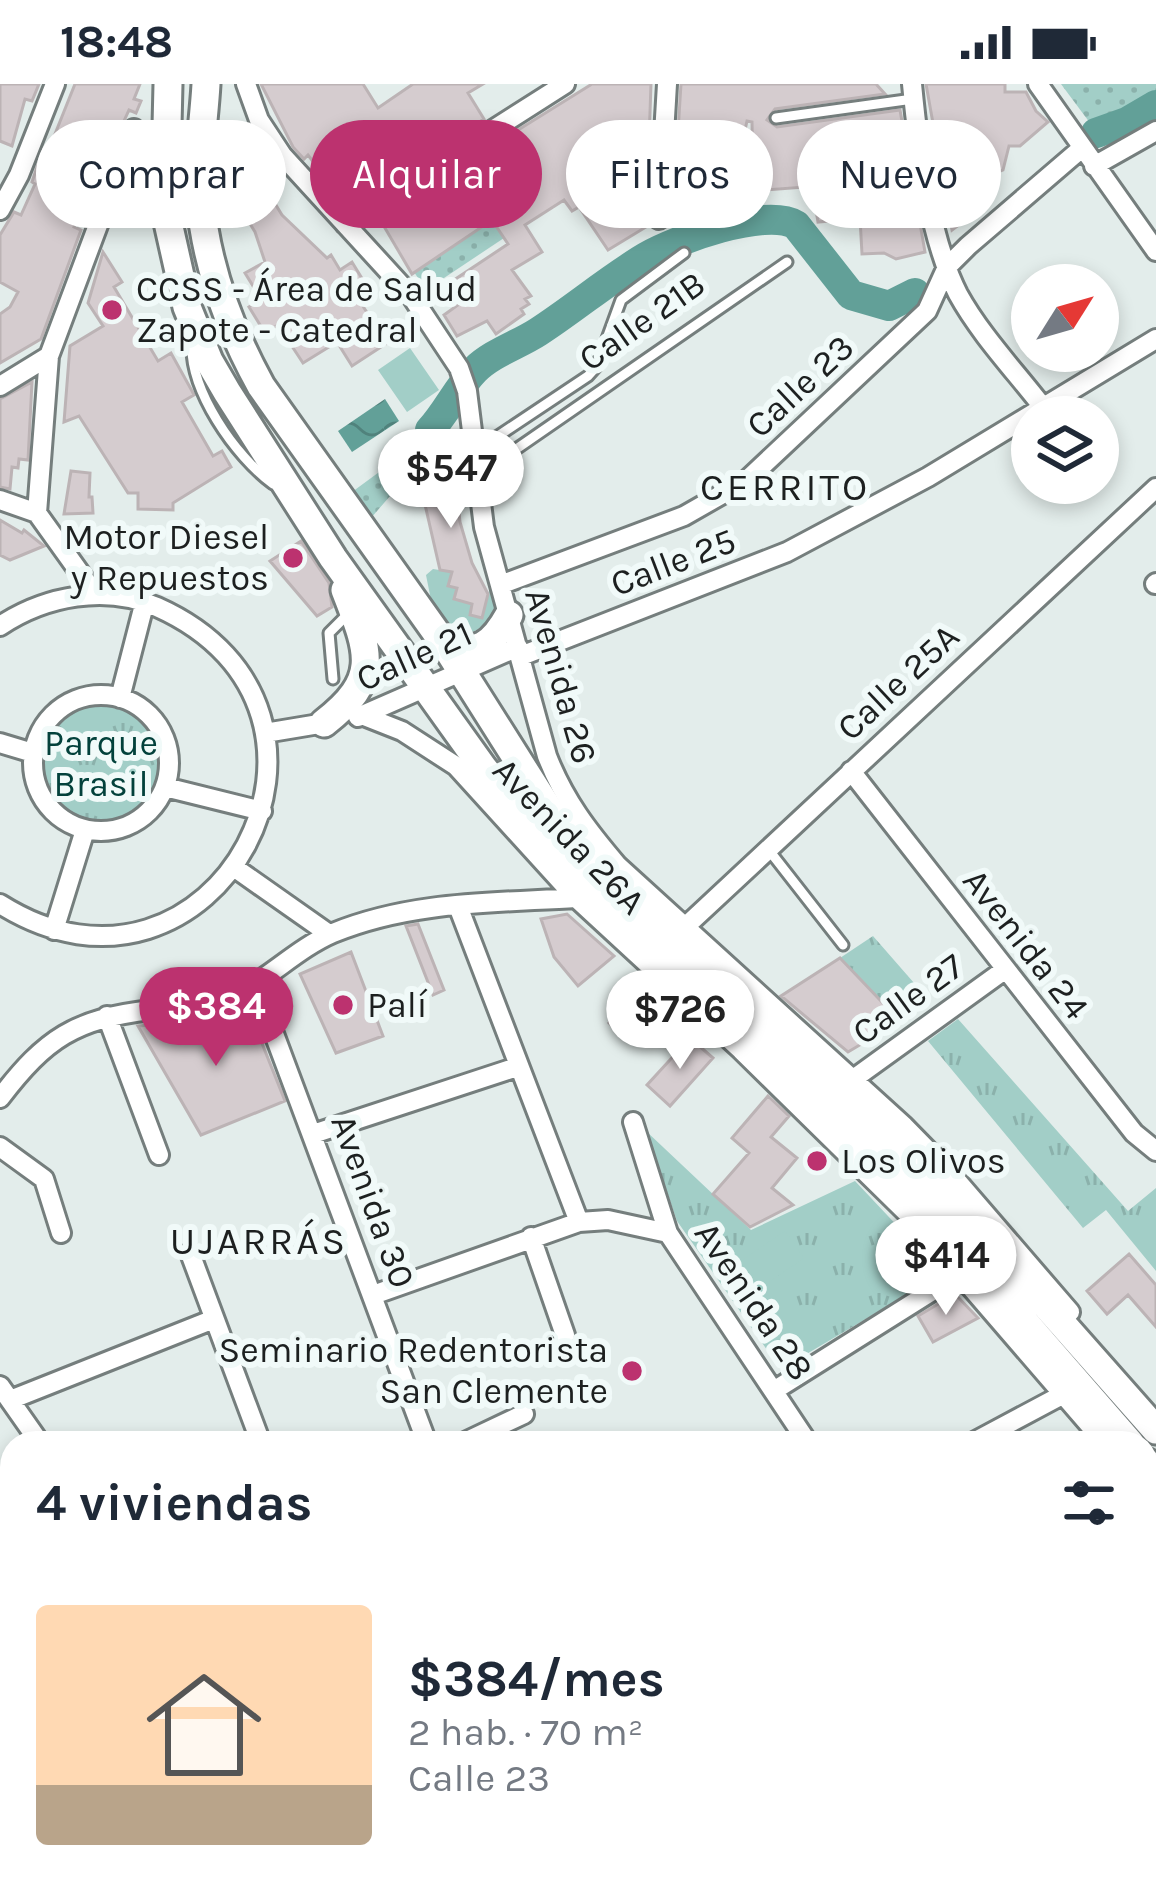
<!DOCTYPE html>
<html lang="es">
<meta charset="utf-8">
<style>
:root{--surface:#fff;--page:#f2f2f3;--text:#1f2937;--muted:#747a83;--accent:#bc326f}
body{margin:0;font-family:Karla,sans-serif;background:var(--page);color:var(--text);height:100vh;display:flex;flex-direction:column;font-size:45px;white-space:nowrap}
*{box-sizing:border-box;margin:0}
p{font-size:39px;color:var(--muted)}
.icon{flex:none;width:66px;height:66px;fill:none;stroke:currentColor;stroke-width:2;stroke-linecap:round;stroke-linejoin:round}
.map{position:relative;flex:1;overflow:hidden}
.panel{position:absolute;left:0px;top:1347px;width:1158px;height:468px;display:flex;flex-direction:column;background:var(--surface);border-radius:36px 36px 0 0;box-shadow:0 6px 18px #0003}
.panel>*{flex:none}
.banner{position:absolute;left:36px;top:36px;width:1086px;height:108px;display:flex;gap:24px}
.needle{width:78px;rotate:53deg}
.fabs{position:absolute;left:1011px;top:180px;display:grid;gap:24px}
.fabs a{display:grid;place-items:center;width:108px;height:108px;border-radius:50%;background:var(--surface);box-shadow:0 6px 18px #0003;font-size:60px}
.price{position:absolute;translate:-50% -102px;padding:0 27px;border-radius:42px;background:#fff;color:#222;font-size:39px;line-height:78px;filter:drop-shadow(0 3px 6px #0008)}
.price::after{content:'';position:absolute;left:50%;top:72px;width:36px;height:27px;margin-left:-18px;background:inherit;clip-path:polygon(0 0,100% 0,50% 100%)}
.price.active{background:var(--accent);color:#fff}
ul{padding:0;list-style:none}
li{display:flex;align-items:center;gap:36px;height:300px;padding:0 36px}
li span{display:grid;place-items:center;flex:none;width:336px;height:240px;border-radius:12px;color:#555}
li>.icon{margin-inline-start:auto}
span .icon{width:144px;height:144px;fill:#fffc;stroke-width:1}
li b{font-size:51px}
h2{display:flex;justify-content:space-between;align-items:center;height:144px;padding:0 36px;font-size:51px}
.chip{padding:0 42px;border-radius:54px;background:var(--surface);box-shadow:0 6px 18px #0003;font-size:42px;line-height:108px}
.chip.active{background:var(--accent);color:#fff}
.status{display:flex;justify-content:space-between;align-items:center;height:84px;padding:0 60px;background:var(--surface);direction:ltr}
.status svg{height:33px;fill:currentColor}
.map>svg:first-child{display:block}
.grass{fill:url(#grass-dots)}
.park{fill:url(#park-tufts)}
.garden{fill:#a2cec7}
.water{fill:url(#water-waves)}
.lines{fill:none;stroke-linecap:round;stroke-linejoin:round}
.river{stroke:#62a098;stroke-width:30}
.building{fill:#d5cccf;stroke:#bcb3b5;stroke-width:3}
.service-casing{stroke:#757e7d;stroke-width:15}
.minor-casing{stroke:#757e7d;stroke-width:24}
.secondary-casing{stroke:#757e7d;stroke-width:33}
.service{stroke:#fff;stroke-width:9}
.minor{stroke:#fff;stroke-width:18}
.secondary{stroke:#fff;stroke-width:27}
.poi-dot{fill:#bc326f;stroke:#f1faf9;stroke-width:4.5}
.labels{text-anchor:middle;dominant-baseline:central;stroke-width:12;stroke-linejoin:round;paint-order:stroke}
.poi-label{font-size:36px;fill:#1d2020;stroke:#f1faf9;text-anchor:start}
.street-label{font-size:36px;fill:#1d2020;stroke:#f1faf9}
.park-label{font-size:36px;fill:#03413b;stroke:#f1faf9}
.neighbourhood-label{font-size:39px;letter-spacing:3px;fill:#1d2020;stroke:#f1faf9}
</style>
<div class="status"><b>18:48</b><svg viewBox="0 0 49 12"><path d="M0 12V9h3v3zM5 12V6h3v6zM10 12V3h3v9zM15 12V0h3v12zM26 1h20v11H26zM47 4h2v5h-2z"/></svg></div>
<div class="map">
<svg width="1156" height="1815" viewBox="0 0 1156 1815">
<defs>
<pattern id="grass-dots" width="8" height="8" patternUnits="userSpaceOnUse" patternTransform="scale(3)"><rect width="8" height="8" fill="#a2cec7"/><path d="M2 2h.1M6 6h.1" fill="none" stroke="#8bb1ab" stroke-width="1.8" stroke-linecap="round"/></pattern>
<pattern id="park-tufts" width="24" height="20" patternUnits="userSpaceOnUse" patternTransform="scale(3)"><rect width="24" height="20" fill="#a2cec7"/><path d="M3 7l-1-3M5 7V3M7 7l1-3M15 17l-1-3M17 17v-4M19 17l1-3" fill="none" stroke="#8bb1ab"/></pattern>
<pattern id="water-waves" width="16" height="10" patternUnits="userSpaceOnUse" patternTransform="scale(3)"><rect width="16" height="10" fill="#62a098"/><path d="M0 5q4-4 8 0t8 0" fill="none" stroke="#50827c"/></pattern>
</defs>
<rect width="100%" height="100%" fill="#e3edeb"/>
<path class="grass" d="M1061,0H1156V15L1128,32L1090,39Z
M492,136L504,154L426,206L414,188Z
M456,303L459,315L455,337L371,434L352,408L401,372Z"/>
<path class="park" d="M39 680a61 61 0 1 1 122 0a61 61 0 1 1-122 0Z
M873,852L928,915L900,937L840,874Z
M958,935L1128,1127L1156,1104V1187L1106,1126L1083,1144L928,957Z
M646,1047L751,1146L855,1097L937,1184L935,1194L788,1281L772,1273L677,1137Z
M0,1738L12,1739V1803H86L51,1815H0Z"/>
<path class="garden" d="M410,264L439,306L407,328L378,286Z
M433,485L452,488L448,501L457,504L454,515L472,520L470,531L482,534L491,499L496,520L487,540L473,548L453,544L431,516L426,491Z
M785,1147L804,1174L752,1210L733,1182Z"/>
<path class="water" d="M385,315L399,337L352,368L338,347Z"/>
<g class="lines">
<path class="river" d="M1096,49L1127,38L1156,21
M430,346C447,328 457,304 475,286C492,269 518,261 538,248C575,224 609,195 646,173C675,156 766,123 796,141L851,211L889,222L915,209"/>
</g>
<path class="building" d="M0,0H39L32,17L25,15L12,62L0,57Z
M75,0H140L134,15L141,17L136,29L129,26L114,59L110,57L94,95L98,97L94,109L91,117L85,114L74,143L81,146L41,255L0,279V230L10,223L18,208L0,198V151L14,128L21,131L35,100L32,98L37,83L41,73L45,75Z
M261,0H363L378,24L413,0H483L468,9L484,35L347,122L308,71L304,75L293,63Z
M592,0H651L646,143L608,166L579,123L572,127L564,116L525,141L542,168L512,186L531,212L525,215L529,220L521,225L524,230L496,250L487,237L457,252L444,231L458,221L445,202L508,160L492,136L412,190L382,139L433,103L515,59L510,51Z
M681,0H876L885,10L775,25L767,36L777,43L900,26L925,168L896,175L884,169L862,170L860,134L818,138L815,120L854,115L848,74L803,83L806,103L753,107L752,38L747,37L731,109L708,104L706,131L680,129L681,112L674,111Z
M926,0H1005V8H1026L1036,27L1048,38L1020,62H1009L1003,86L986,93L985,118L974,121L977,127L952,146Z
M265,103L282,131L327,174L331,171L340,186L352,178L363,196L351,204L387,259L352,282L337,258L303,279L278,241L265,249L249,223L261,215L245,189L265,178L255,148L238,120Z
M103,168L122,198L114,203L158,277L171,269L192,307L194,311L182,318L213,372L222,367L231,383L173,419V426L138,425V409H128L79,332L64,338L70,262L103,242L88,219Z
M32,298L28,376L19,375L18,384L12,383L10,405L0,403V315Z
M452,360L460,438L472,479L488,510L482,534L470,531L472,520L454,515L457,504L448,502L452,488L440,486L418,390Z
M71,387L90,389L89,413H92L93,429L64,430Z
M0,436L22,449L24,446L44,462L10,476L0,471Z
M301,457L329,499L332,523L317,532L270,477Z
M567,830L614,872L578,902L554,873L541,835Z
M418,840L444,906L433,911L406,842Z
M351,868L383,952L336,969L300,890Z
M840,874L900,937L848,968L781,912Z
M641,904L655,917L623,952L609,939Z
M241,933L257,947L285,1017L201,1051L138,942Z
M690,954L713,974L670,1022L647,1001Z
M768,1012L789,1032L771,1053L797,1074L772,1104L793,1121L750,1143L713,1110L749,1069L732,1054Z
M1129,1170L1156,1201V1243L1128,1211L1107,1230L1087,1207Z
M955,1210L978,1234L933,1258L918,1232Z"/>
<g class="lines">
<g class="service-casing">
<path id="service" d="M776,34L913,15
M192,258C189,306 235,372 273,400
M474,368L588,292L597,282L621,216L684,169
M480,390L787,178
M333,595L329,549L347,531
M768,765L843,861"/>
</g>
<g class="minor-casing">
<path id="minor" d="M246,0L259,36L282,71L412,213L459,284L467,307L484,443L547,672C564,716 588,747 618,782L904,1042L951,1090L1070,1228
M912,0C918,63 929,153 958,210C980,250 1014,286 1042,322
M1038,0L1156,167
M1094,82L1156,47
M0,126L19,91L55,0
M659,135L667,0
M345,140L565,0
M0,302L49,272
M0,416L37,429L95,510
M37,429L49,272L134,45
M1155,500L1156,499
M500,501L684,432L747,396L927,227L947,183L968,162L1082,64
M0,542C45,512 106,500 157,523C390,627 214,955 0,820
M521,572L787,468L928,393L1156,255
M33 679a68 68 0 1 1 136 0a68 68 0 1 1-136 0Z
M120,614L145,517
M364,632L402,647L456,682L576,814L741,966L906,1128L1105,1359
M358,633L518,563
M265,649L331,638
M0,659L33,669
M851,687L1134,1049L1156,1067
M165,703L262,727
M235,784L329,850
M458,822L579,1138
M685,843L1156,404
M54,846L85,746
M255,899L427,1359
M107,932L159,1071
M852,996L1003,887
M0,1014C46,954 75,935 151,926C171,924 195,924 215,919C259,906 291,867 333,849C411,817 493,819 576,814
M633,1038L668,1149L808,1359
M313,1050L517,983
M0,1063L44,1095L61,1149
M531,1153L565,1251
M190,1169L261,1359
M373,1211L579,1138L608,1136L668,1149
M0,1302L40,1359
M775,1306L961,1189
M10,1316L214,1235
M463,1359L524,1330
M972,1359L1062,1311
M1146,1406L1156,1417
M1146,1637L1156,1631
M1146,1724L1156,1738
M123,1803L126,1815
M275,1803L281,1815
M620,1803L629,1815
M1048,1803L1054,1815
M358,1815L389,1803
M583,1815L588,1803
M850,1815L872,1803"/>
</g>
<g class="secondary-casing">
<path id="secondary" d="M168,0L165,125L187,223L209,277L227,308L333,474L484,685L539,753L902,1097L1130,1359
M206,0C204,37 197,77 200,114C206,180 229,244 261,302L445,561L562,746L594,779L922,1081L1156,1346
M445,561C477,573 493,560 509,531
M324,639C382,594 369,568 345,506
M1146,1378L1156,1390"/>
</g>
<use href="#service" class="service"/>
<use href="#minor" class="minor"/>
<use href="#secondary" class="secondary"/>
</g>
<g class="poi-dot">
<circle cx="112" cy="226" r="12"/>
<circle cx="293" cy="474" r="12"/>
<circle cx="343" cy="921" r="12"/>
<circle cx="817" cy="1077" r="12"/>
<circle cx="632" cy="1287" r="12"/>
</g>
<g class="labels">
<g class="poi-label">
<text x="136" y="205">CCSS - Área de Salud<tspan x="136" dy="41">Zapote - Catedral</tspan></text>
<text x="269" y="453" text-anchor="end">Motor Diesel<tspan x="269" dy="41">y Repuestos</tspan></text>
<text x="367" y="921">Palí</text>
<text x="841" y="1077">Los Olivos</text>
<text x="608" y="1266" text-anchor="end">Seminario Redentorista<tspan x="608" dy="41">San Clemente</tspan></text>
</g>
<g class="street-label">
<text transform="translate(642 237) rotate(-35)">Calle 21B</text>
<text transform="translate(800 302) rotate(-43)">Calle 23</text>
<text transform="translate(673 478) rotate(-21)">Calle 25</text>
<text transform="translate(414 572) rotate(-24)">Calle 21</text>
<text transform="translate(561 592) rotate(74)">Avenida 26</text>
<text transform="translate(898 598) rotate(-43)">Calle 25A</text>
<text transform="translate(569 752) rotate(46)">Avenida 26A</text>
<text transform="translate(1026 860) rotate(52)">Avenida 24</text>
<text transform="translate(908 915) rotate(-36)">Calle 27</text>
<text transform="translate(373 1117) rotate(70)">Avenida 30</text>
<text transform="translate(754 1217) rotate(56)">Avenida 28</text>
</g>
<g class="park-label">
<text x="101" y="659">Parque<tspan x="101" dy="41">Brasil</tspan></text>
</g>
<g class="neighbourhood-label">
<text x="785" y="403">CERRITO</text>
<text x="259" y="1157">UJARRÁS</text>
</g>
</g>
</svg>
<div class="fabs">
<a><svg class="needle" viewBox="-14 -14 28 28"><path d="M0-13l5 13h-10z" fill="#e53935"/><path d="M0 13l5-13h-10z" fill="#747a83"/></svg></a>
<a><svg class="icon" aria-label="layers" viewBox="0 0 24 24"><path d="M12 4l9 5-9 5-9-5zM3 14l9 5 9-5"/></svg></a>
</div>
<b class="price" style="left:451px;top:447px">$547</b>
<b class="price active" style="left:216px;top:985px">$384</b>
<b class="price" style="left:680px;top:988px">$726</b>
<b class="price" style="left:946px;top:1234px">$414</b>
<div class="banner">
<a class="chip">Comprar</a>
<a class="chip active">Alquilar</a>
<a class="chip">Filtros</a>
<a class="chip">Nuevo</a>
</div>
<section class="panel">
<h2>4 viviendas<svg class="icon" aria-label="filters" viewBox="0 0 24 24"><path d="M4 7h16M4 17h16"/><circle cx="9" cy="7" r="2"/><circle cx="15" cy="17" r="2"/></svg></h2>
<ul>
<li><span style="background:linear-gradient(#ffd9b3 75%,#b9a48a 0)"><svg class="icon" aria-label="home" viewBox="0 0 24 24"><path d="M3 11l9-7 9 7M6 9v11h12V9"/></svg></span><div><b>$384/mes</b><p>2 hab. · 70 m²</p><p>Calle 23</p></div></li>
</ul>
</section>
</div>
